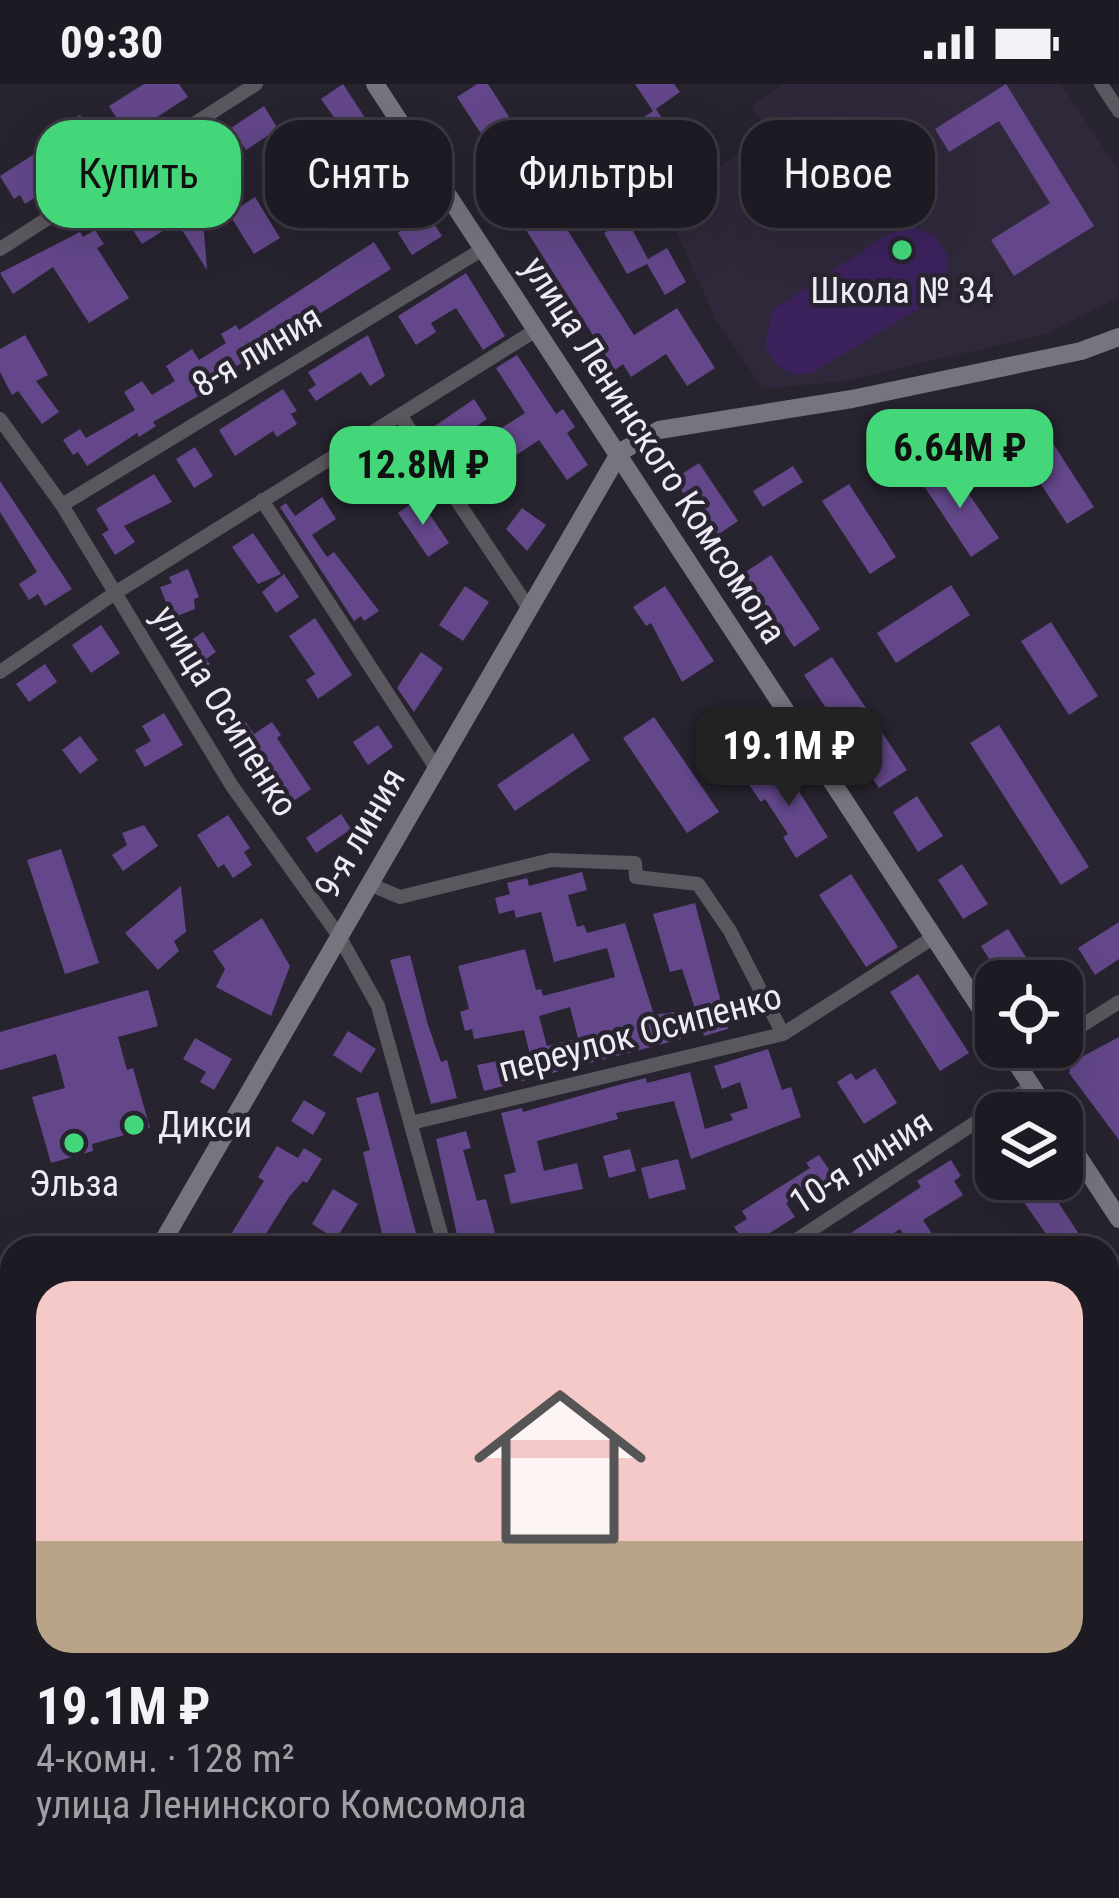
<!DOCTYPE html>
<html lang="ru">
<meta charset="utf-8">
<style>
:root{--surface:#1d1a23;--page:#2a2730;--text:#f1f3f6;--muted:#a0a1a6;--line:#3b3841;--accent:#44d77a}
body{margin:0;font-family:"Roboto Condensed",sans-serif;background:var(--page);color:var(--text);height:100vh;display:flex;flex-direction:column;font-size:45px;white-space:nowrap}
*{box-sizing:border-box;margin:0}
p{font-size:39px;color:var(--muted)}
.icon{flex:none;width:66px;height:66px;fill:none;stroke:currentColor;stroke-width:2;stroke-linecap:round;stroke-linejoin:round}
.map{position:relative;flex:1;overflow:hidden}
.sheet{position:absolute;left:0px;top:1152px;width:1119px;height:663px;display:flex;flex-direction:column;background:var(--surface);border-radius:36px 36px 0 0;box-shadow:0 12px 48px #0002,0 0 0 3px var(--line)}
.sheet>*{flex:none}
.top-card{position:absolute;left:36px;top:36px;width:1047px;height:108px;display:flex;gap:24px}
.controls{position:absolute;left:975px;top:876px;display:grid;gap:24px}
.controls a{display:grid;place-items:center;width:108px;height:108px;border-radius:24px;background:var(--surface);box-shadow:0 12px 48px #0002,0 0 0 3px var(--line);font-size:60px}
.price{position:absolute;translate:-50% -102px;padding:0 27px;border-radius:24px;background:var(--accent);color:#111;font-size:39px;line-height:78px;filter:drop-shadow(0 3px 6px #0008)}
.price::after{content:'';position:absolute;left:50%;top:72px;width:36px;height:27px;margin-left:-18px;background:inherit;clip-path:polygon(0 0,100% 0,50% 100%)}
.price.on{background:#222;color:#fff}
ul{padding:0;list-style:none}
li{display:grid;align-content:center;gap:24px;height:636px;padding:0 36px}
li span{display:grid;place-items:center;height:372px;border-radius:36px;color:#555}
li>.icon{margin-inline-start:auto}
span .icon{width:216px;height:216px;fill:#fffc;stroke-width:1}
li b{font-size:51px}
.chip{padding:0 42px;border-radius:36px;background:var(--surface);box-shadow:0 12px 48px #0002,0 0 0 3px var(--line);font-size:42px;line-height:108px}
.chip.on{background:var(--accent);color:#111}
.status{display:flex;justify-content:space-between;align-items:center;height:84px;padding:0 60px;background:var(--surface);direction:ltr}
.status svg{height:33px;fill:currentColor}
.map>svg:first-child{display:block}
.built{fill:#2f283a}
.green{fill:#3c225c}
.building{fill:#63478a;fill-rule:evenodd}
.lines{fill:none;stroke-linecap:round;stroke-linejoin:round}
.street{stroke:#5a585e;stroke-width:14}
.secondary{stroke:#77747e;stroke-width:18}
.poi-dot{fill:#44d77a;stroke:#27232f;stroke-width:4.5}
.labels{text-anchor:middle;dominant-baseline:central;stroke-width:9;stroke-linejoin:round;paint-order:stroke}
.poi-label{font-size:36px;fill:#eeebf4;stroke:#27232f}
.street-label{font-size:36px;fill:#eeebf4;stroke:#27232f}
</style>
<div class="status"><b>09:30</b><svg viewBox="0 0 49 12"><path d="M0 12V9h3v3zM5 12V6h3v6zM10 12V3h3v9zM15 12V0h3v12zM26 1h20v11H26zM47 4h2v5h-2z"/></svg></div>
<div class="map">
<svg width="1119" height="1814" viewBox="0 0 1119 1814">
<rect width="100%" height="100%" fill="#27232f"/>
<path class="built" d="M784,0H1061L1119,87V213L1047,250L845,297L763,305L716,236L663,119L769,50L751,22Z"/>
<path class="green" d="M909,142L935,151L947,171V199L930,218L812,289L793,291L777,281L765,262L773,226L887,151Z"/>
<path class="building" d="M144,0H179L188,13L128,52L109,22Z
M343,0L442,152L412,171L398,149L410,141L321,15Z
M477,0H488L515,42L505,48L634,251L677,224L715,284L687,302L666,270L631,293L623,280L615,286L476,67L487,59L457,13Z
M635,0H674L680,8L653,27Z
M1006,0L1094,142L1014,192L991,156L1050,119L999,37L949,68L935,45Z
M264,22L278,45L246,66L231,44Z
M656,25L674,52L582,111L575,98L615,77L604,60Z
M80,31L103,68L25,120L20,111L14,115L0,92L59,54L55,47Z
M160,80L168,93L180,85L201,118L190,125L204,148L207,186L177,138L142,160L118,123L153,101L146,89Z
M333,89L357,127L338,139L314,101Z
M255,113L280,154L254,170L229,130Z
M627,136L648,175L667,164L686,198L665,211L647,180L627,190L604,149Z
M95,146L104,160L97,164L129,214L89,239L53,183L13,210L0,189L80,148L83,153Z
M374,158L391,185L255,270L213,298L216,302L153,338L156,342L139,353L137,349L87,382L78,368L73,371L63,356L80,345L86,354L135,326L124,308L142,297L152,311L175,297L166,282L192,265L199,276L226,259L221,250L236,241L239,246Z
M466,189L505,252L483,266L456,224L431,239L436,248L416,261L398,232Z
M25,251L48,291L36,297L59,328L42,340L18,307L12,311L0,288V265Z
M368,251L385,292L370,302L361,288L316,317L308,306L316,301L308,288Z
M517,271L556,330L563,325L575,343L567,349L588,381L567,396L539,356L501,381L507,389L479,408L463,385L507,356L500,345L525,329L496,284Z
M283,305L297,327L291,330L297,340L277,353L273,347L235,372L219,346Z
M474,315L487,335L445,364L432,344Z
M1047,350L1094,423L1067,440L1020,368Z
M378,361L399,393L364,417L343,385Z
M195,363L213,392L194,404L176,375Z
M699,379L738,437L713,454L674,395Z
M949,381L999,454L971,473L922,399Z
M793,382L803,398L763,423L753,407Z
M154,390L172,418L124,442L135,458L115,471L102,450L109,446L96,425Z
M0,397L72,505L45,522L38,510L29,516L19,500L37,488L0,428Z
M849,400L896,473L870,490L822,417Z
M322,413L336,435L312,451L327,473L334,468L379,527L364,537L361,532L354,537L280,423L286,419L295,432Z
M419,414L449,459L428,473L398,429Z
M522,424L546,441L527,467L506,445Z
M253,449L281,490L258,500L232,463Z
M771,471L820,545L794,563L744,489Z
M188,485L199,513L194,515L195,525L172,534L160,503L172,499L169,493Z
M284,490L299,513L276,529L262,508Z
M951,501L970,531L896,579L877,549Z
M465,502L489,518L463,557L439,541Z
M665,502L714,577L682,598L651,539L646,542L633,523Z
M315,534L352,591L318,615L306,596L315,590L289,552Z
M1051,538L1098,612L1069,631L1021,557Z
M101,541L120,569L91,589L72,561Z
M203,548L216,568L206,575L210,580L195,590L178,565Z
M421,568L443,584L414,628L397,604Z
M832,573L907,686L879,704L804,591Z
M45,580L57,598L29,618L16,600Z
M164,629L183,661L145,683L135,666L151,657L142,642Z
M654,633L719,728L687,749L623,654Z
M245,637L254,650L272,638L281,651L277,654L311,705L285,723L231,646Z
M378,641L393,663L368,681L353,658Z
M999,641L1089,783L1061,801L970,659Z
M573,649L590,676L515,727L497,701Z
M80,652L98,676L80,690L62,666Z
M780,678L828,753L796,774L783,753L788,750L765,715L761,718L748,699Z
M917,712L943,752L918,768L893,728Z
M341,730L351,745L316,769L306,754Z
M228,731L250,764L244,768L252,781L233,794L224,780L218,784L197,751Z
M144,741L158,762L123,787L112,771L127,761L122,749Z
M61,765L99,879L65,890L27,776Z
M962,780L988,820L963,835L938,796Z
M582,788L587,806L568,811L577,843L584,841L587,849L625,839L654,931L674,928L681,955L484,1007L477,981L530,971L524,946L474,955L472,945L465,947L460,928L469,925L458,882L525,865L536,906L541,905L543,912L615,893L607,864L554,878L541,828L516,834L514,826L499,830L495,814L510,810L507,799L527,794L529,802ZM570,923L578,954L547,962L539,932Z
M851,790L898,863L866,883L819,811Z
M181,802L186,848L174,857L179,867L158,886L125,849Z
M695,819L728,945L704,952L682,885L670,888L653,830Z
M262,834L290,882L271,932L216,903L225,885L213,867Z
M1119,838V875L1095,891L1078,864Z
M1008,845L1041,897H1003L981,862Z
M410,871L428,941L441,978L447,976L457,1014L431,1020L390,876Z
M918,890L969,969L940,987L890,908Z
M148,906L158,942L118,953L127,986L133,984L150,1044L92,1060L93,1067L51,1079L32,1013L65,1004L56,970L0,986V948Z
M348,947L376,965L361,989L333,971Z
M1119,953V1056L1069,989L1072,978Z
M195,954L232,975L214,1006L200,998L206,988L183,975Z
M768,965L782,1006L791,1003L801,1033L691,1075L674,1017L616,1029L618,1035L537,1057L544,1087L577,1079L583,1105L511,1120L504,1091L516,1088L501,1029L522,1024L523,1028L622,1000L646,994L647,999L690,988L705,1045L733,1036L730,1030L748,1024L740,998L722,1005L714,982Z
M875,984L897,1019L864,1040L837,998L851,989L856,996Z
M378,1008L420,1164H386L383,1154L363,1068L370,1066L356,1014Z
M304,1016L326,1029L313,1051L291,1037Z
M466,1047L471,1064L463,1066L477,1117L486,1115L498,1160L484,1164H460L436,1055Z
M277,1062L298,1074L304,1064L322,1075L307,1099L303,1097L289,1113L257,1164H243L228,1155L264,1097L258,1093Z
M630,1065L636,1087L609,1094L603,1072Z
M819,1071L839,1100L814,1116L807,1105L786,1119L795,1133L748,1163L734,1143L747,1135L742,1127L810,1084L806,1079Z
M678,1075L686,1105L649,1115L641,1084Z
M951,1076L961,1092L954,1097L963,1111L923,1136L941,1164H913L900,1145L871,1164H828L921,1103L917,1097Z
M1035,1095H1043L1088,1164H1056L1016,1107Z
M333,1105L358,1120L336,1155L312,1140Z"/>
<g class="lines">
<path class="street" d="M1101,0L1119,27
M0,165L256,0
M400,331L530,526
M0,335L62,421L232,702L339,852L378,922L445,1164
M262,416L436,684
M62,421L483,165
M0,588L115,509L536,246
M369,800L400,813L551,776L635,779L636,793L698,800L730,847L783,950
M1062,954L1119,918
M1018,982L1048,963
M411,1039L783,950L934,853
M784,1164L1031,1002
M0,1199L12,1209
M1107,1225L1119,1217
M1107,1491L1119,1483
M621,1803L624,1814"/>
<path class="secondary" d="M375,0L996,948
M1006,963L1049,1029
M1062,1048L1119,1135
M159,1164L620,368L659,346L852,315L1081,267L1119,253
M0,1429L12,1411
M1107,1799L1119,1795
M1056,1814L1093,1803"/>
</g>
<g class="poi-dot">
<circle cx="902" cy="166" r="12"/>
<circle cx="134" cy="1041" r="12"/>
<circle cx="74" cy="1059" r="12"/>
</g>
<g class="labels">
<g class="poi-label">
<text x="902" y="207">Школа № 34</text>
<text x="158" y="1041" text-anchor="start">Дикси</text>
<text x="74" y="1100">Эльза</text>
</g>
<g class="street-label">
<text transform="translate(257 267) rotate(-31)">8-я линия</text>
<text transform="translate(654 366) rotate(57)">улица Ленинского Комсомола</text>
<text transform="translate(225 627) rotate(58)">улица Осипенко</text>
<text transform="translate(360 749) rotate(-60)">9-я линия</text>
<text transform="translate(640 949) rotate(-15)">переулок Осипенко</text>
<text transform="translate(861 1078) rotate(-33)">10-я линия</text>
</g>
</g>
</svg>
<div class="controls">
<a><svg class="icon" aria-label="locate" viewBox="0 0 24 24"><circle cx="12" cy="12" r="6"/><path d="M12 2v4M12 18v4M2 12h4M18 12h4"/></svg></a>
<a><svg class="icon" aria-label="layers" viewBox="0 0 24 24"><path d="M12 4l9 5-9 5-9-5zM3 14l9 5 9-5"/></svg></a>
</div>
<b class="price" style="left:960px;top:427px">6.64M ₽</b>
<b class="price" style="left:423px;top:444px">12.8M ₽</b>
<b class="price on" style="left:789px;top:725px">19.1M ₽</b>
<div class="top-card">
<a class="chip on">Купить</a>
<a class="chip">Снять</a>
<a class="chip">Фильтры</a>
<a class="chip">Новое</a>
</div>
<section class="sheet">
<ul>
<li><span style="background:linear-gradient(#f6c9c9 70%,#b9a48a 0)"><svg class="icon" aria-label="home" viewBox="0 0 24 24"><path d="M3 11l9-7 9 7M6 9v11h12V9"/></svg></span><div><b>19.1M ₽</b><p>4-комн. · 128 m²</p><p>улица Ленинского Комсомола</p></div></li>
</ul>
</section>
</div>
